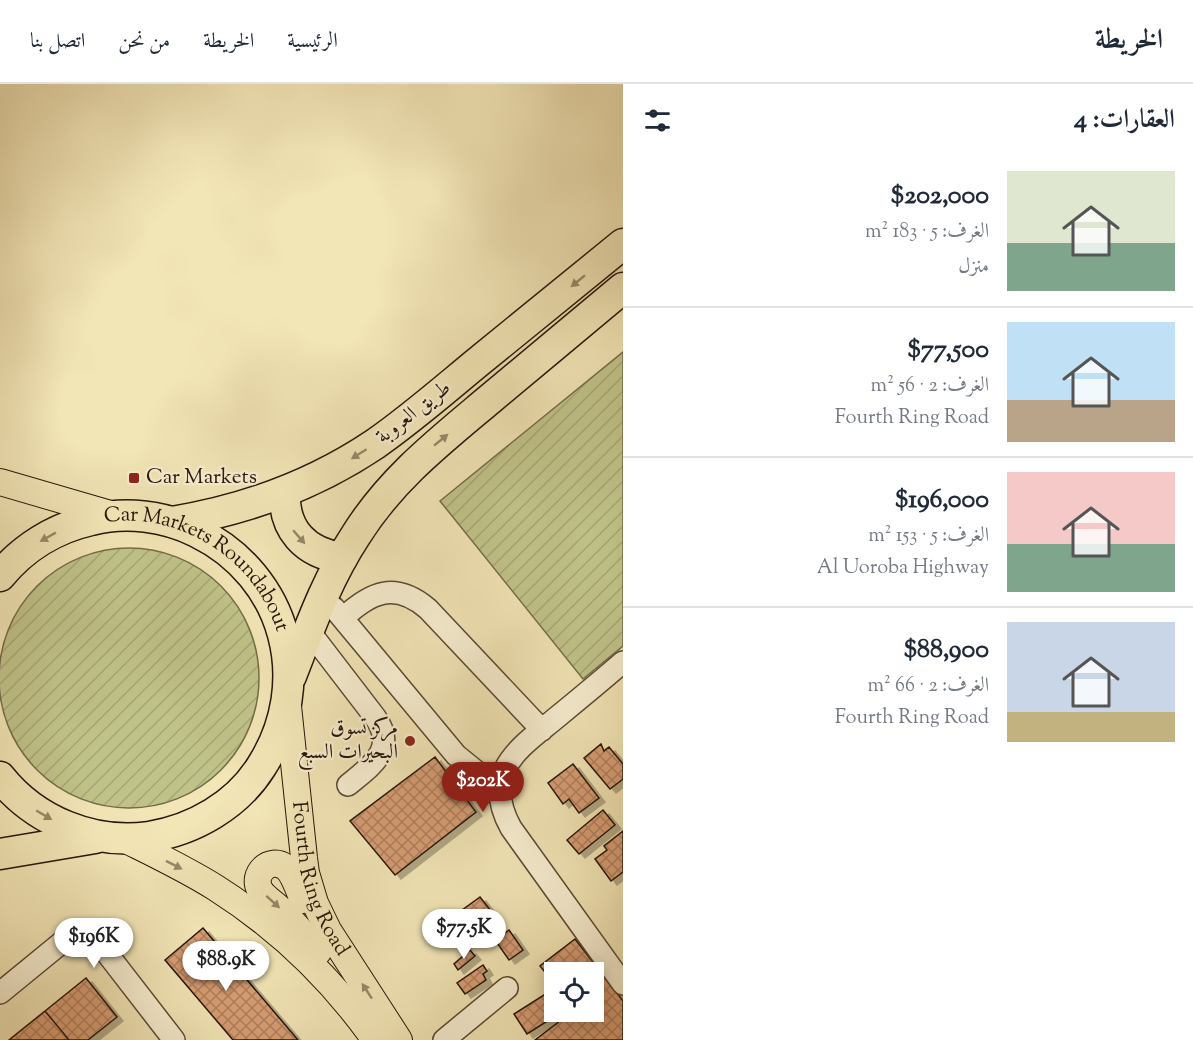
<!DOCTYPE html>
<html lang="ar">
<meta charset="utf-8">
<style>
:root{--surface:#fff;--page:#f6f6f7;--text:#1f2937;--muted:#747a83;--line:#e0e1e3;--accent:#8f2418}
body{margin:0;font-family:"Sorts Mill Goudy",Amiri,serif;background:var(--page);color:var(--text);direction:rtl;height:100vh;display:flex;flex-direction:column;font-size:22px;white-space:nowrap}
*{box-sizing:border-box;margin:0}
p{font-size:20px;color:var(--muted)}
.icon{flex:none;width:33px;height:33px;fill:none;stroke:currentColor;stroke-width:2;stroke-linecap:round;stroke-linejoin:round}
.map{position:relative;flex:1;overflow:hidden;direction:ltr}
.drawer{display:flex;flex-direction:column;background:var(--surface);width:570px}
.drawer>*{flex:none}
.fabs{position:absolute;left:544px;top:878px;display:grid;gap:12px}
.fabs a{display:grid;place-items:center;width:60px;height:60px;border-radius:0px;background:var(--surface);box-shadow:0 3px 15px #0003;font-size:30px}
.price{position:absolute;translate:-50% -51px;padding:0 14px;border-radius:21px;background:#fff;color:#222;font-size:20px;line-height:39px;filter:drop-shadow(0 2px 3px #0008)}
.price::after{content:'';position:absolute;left:50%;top:36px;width:18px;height:14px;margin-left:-9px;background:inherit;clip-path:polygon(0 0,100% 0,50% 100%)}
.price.current{background:var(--accent);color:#fff}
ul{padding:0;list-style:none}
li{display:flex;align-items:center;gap:18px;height:150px;padding:0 18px}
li+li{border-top:2px solid var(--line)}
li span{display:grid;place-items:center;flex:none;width:168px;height:120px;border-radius:0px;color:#555}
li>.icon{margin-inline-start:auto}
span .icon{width:72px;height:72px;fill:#fffc;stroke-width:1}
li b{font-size:26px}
h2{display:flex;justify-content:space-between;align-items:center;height:72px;padding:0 18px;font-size:26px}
header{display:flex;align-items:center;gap:36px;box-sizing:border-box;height:84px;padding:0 30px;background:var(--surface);border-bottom:2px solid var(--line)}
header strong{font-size:28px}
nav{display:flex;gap:33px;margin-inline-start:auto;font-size:21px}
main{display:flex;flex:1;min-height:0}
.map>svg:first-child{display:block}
.garden{fill:url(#garden-furrows);stroke:#746c49;stroke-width:1.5}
.building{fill:url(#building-cross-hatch);stroke:#271609;stroke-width:1.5;filter:url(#shadow)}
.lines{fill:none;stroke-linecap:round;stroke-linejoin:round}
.minor-casing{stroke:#5a4a34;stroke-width:24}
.major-casing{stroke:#271609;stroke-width:28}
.highway-casing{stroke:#271609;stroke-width:33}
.minor{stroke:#f7eed0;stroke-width:21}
.major{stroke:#f2e5b6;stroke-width:26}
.highway{stroke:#f2e5b6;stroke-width:30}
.oneway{fill:#978868}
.poi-dot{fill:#8f2418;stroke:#f7eed0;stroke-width:2}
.labels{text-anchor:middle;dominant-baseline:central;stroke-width:4.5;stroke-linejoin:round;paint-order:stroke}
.street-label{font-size:21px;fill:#271609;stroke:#f7eed0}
.poi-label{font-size:21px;fill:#271609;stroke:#f7eed0;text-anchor:start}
</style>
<header>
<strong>الخريطة</strong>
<nav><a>الرئيسية</a><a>الخريطة</a><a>من نحن</a><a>اتصل بنا</a></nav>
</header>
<main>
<section class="drawer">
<h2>العقارات: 4<svg class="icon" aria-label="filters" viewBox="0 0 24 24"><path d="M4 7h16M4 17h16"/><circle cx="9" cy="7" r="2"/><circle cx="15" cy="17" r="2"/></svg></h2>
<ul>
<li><span style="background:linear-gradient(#dfe7d0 60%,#7fa58c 0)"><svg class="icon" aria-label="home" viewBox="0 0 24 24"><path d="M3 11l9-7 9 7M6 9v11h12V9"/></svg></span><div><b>$202,000</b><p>الغرف: 5 · 183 m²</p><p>منزل</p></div></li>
<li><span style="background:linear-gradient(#bfe0f5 65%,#b9a48a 0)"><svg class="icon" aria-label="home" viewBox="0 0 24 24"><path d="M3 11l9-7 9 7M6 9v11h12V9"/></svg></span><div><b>$77,500</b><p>الغرف: 2 · 56 m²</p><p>Fourth Ring Road</p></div></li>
<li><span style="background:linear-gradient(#f6c9c9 60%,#7fa58c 0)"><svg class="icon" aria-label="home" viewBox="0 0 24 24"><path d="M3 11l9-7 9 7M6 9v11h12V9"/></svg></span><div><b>$196,000</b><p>الغرف: 5 · 153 m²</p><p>Al Uoroba Highway</p></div></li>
<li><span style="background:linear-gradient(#c9d6e8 75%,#c2b280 0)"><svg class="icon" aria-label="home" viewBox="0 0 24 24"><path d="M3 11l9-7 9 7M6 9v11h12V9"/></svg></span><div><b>$88,900</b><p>الغرف: 2 · 66 m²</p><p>Fourth Ring Road</p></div></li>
</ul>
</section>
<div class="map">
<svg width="623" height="956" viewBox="0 0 623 956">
<defs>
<pattern id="garden-furrows" width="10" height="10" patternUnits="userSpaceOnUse" patternTransform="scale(1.5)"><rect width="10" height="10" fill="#c0c389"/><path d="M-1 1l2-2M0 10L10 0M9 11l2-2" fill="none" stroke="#a5a775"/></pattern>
<pattern id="building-cross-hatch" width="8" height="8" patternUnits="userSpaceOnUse" patternTransform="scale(1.5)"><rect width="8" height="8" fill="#d79d73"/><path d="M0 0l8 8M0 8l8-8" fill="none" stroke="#ae7f5d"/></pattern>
<filter id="shadow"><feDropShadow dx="6" dy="4" stdDeviation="0" flood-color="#0004"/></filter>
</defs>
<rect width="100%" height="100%" fill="#f2e5b6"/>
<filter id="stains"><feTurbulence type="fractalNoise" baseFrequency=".00333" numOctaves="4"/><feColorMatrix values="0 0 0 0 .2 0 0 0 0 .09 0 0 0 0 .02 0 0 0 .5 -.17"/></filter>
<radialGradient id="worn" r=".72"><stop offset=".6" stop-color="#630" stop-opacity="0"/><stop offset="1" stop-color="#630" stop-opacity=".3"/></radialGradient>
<path class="garden" d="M623,268V562L583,595L440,417Z
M-1 594a130 130 0 1 1 260 0a130 130 0 1 1-260 0Z"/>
<path class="building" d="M601,660L604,667L609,663L623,680V695L610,705L584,674Z
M435,673L476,728L395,791L350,737Z
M573,680L599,714L579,729L569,715L563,720L548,699Z
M603,726L615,741L579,770L567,756Z
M623,747V788L611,797L595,775L607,766L604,762Z
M480,813L495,832L486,839L489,843L460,864L443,840Z
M203,844L298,956H233L165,876Z
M509,846L523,866L509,876L495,856Z
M575,855L623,917V956H535L573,927H594V888H555V901L540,882Z
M470,866L475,872L458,886L454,880Z
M483,881L487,887L483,890L486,896L465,910L457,899Z
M86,894L117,933L88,956H69L45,927Z
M547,909L555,922V927H558L560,929L527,950L514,930Z
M45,927L69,956H9Z"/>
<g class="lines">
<g class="minor-casing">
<path id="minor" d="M334,524L456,671L477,688L500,701
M343,534C371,508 395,497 428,525L542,646
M309,547L375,633C398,665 371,682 348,701
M623,578C601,597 578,616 556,634C538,649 514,665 504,687C496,706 501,726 511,744L623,900
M0,909L66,855C80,851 91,853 102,863L174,956
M444,956L507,904"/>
</g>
<g class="major-casing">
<g id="major">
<path d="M0,398L117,432"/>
<path id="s1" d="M288,622L304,774L306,789L315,819L328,846L399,956"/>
<path d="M122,754C154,770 186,785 216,804C279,844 332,895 375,956"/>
<path d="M303,816C299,807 293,788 285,783C270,772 251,790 260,806C264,813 274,819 280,825C294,838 306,853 318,868"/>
</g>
</g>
<g class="highway-casing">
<g id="highway">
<path d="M285,408C283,445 305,469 342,474"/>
<path d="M172,438C245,426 314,401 375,360C411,335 444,306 478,278C527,238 575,199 623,160"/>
<path id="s2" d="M0,492C23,464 55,444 91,436C126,427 165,432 197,448C287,492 315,599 261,683C237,721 194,746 149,753C93,761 35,737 0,693"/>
<path d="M291,592C310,543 327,495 356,451C391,395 440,357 490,315C534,278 579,241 623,204"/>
<path d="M0,770L95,754"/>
</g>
</g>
<use href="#minor" class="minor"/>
<use href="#major" class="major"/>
<use href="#highway" class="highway"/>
</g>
<defs><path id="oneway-solid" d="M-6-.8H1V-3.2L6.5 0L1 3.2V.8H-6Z" transform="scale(1.5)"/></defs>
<g class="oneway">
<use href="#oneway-solid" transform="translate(578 197) rotate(141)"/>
<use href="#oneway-solid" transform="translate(441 356) rotate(-39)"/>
<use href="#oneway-solid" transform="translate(359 370) rotate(148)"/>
<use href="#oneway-solid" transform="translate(48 453) rotate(151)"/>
<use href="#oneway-solid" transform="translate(299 453) rotate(49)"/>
<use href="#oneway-solid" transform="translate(44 731) rotate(30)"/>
<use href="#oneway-solid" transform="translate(174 781) rotate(27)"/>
<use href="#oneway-solid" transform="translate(273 818) rotate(42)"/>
<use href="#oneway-solid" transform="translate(367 907) rotate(-123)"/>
</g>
<g class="poi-dot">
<rect x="128" y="388" width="12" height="12" rx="3"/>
<circle cx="410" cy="657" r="6"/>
</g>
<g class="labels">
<g class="street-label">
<text transform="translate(414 329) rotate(-38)">طريق العروبة</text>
<text stroke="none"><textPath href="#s2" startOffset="237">Car Markets Roundabout</textPath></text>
<text stroke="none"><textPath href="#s1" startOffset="177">Fourth Ring Road</textPath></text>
</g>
<g class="poi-label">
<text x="146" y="394">Car Markets</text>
<text x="398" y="645" text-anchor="end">مركز تسوق<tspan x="398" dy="24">البحيرات السبع</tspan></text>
</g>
</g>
<rect width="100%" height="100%" filter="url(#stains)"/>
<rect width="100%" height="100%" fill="url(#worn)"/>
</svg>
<div class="fabs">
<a><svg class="icon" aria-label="locate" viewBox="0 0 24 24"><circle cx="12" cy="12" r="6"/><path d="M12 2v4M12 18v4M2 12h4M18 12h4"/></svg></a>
</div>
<b class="price current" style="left:483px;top:729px">$202K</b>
<b class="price" style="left:464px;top:876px">$77.5K</b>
<b class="price" style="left:94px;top:885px">$196K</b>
<b class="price" style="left:226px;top:908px">$88.9K</b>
</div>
</main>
